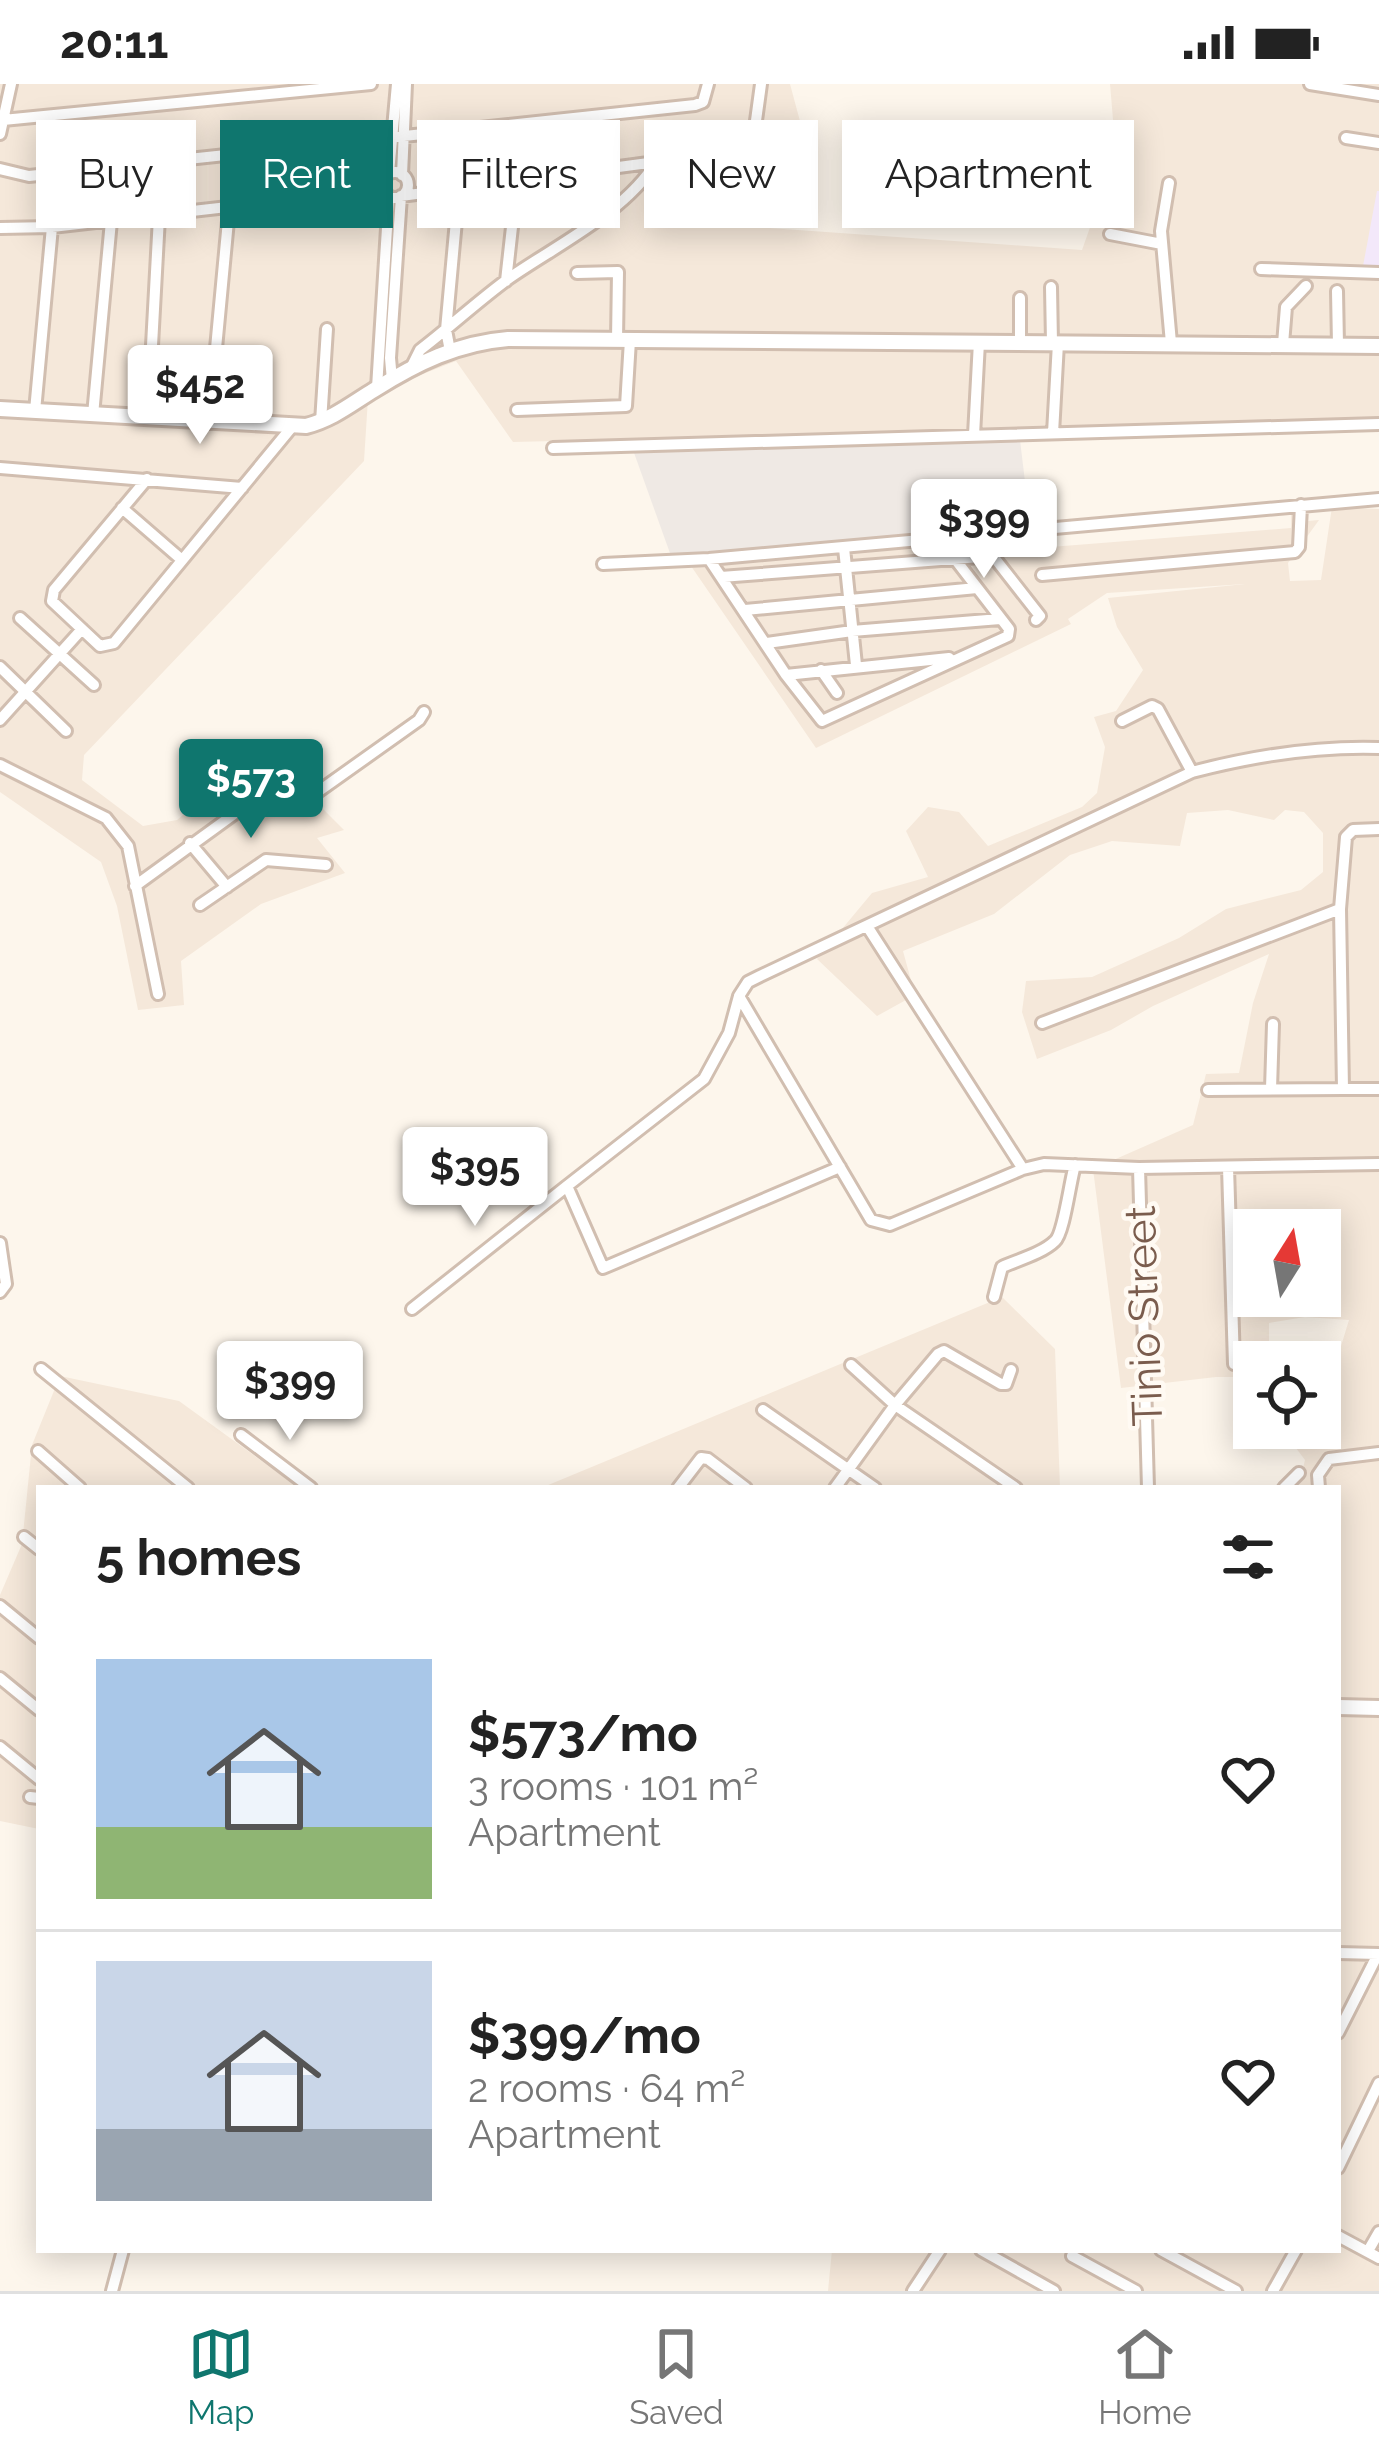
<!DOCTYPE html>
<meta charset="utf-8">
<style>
:root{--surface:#fff;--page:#f6f6f6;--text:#222;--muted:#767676;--line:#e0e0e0;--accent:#0f766e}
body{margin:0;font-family:Raleway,sans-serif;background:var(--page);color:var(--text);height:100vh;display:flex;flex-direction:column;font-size:45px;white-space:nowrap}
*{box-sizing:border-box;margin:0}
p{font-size:39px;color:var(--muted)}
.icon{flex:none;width:66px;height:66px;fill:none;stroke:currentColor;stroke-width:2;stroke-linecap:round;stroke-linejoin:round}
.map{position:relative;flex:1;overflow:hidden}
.sheet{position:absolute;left:36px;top:1401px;width:1305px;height:768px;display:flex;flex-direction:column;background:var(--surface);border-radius:0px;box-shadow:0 6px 30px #0003}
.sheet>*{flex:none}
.banner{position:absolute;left:36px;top:36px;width:1308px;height:108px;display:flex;gap:24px}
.needle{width:78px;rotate:11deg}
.controls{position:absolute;left:1233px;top:1125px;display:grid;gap:24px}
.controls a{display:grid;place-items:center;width:108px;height:108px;border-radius:0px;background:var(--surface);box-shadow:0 6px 30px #0003;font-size:60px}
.price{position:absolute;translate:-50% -102px;padding:0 27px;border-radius:12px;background:#fff;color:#222;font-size:39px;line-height:78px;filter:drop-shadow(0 3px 6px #0008)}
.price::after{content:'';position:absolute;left:50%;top:72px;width:36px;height:27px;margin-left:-18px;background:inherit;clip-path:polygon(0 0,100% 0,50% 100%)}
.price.active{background:var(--accent);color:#fff}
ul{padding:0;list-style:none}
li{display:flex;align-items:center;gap:36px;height:300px;padding:0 60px}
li+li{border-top:3px solid var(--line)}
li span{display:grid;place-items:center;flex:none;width:336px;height:240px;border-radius:0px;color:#555}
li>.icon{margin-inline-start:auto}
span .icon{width:144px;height:144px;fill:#fffc;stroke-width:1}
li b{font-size:51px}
h2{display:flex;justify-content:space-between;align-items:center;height:144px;padding:0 60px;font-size:51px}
.pill{padding:0 42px;border-radius:0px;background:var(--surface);box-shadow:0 6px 30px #0003;font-size:42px;line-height:108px}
.pill.active{background:var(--accent);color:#fff}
.status{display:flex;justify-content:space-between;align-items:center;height:84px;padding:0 60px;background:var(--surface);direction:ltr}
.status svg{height:33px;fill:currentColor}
.dock{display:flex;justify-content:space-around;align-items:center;height:168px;border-top:3px solid var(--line);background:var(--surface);font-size:33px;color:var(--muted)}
.dock a{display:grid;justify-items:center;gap:6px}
.dock .active{color:var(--accent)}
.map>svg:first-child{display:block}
.residential{fill:#f5e8da;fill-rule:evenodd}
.industrial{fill:#efe9e4}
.education{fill:#f3e8fa}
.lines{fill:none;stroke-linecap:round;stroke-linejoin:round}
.minor-casing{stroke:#d1beb0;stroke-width:16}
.tertiary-casing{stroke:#d1beb0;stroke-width:20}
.minor{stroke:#fff;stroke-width:10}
.tertiary{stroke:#fff;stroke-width:14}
.labels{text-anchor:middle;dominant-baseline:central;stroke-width:9;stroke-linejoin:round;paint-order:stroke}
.street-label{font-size:42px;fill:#7a5c4d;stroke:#fffaf3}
</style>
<div class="status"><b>20:11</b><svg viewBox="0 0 49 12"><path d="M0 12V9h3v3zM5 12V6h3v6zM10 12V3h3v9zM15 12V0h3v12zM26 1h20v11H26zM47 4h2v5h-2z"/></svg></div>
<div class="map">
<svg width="1379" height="2207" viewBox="0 0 1379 2207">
<rect width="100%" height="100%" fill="#fdf6ec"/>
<path class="residential" d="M0,0H790L804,52L741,142L1082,166L1099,118L1119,107L1110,0H1379V337L513,358L456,277L400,299V282L369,299L364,377L84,671L82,696L143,742L177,736L229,693L303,705L344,746L317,754L345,789L261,820L181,877L184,921L138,926L117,822L101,778L0,708Z
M1332,423L1379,425V2207H828L832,2166H1338V1404H1298L1305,1376L1281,1344H1320V1298L1338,1272L1349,1236L1305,1233L1269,1239V1278H1254V1293H1216L1121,1304L1093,1085L1193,1041L1206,990L1239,989L1253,919L1269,870L1153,922L1111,946L1037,975L1022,928L1026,897L1092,893L1179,854L1226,825L1301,806L1323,788V749L1304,728L1285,726L1274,736L1228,726L1187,729L1180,762L1112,757L1070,771L994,830L903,867L915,911L877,932L817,875L872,809L928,793L906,747L928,723L959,728L988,762L1082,723L1097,709L1105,663L1094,633L1116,627L1143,586L1117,543L1108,514L1245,500L1107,509L1068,535L1071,540L816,664L691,482L998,455L1012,466L1291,444V427L1309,426L1308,437L1319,436L1288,479L1290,497L1321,496ZM1254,1146H1320V1212H1254Z
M1002,1213L1055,1265L1060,1404H541Z
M60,1292L179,1317L299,1404H39V1745L0,1737V1511L22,1460L32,1361Z"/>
<path class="industrial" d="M1020,356L1030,439L671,472L633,366Z"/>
<path class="education" d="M1377,107H1379V185L1363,182Z"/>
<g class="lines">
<g class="minor-casing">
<path id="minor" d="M1310,0L1379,11
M3,36L371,0
M0,50L11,0
M1346,54L1379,59
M0,85L29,92L695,21L703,18L708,0
M382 101a13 13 0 1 1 26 0a13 13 0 1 1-26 0Z
M389,89L397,0
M402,91L406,0
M1169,99L1161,147L1171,259
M0,144L52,143L262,119L389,112L377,304
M1110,150L1162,160
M1261,185L1379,189
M577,189L618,188L617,256
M506,197L517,98
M1051,203L1052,259
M1337,207L1338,261
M1020,214V258
M1283,260L1286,223L1306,202
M450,267L446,246L459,104
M412,282L420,266C450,243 478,217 508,195C555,162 626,128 656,78
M392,296L390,274L401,112L656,78L716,76L744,60L755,44L761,0
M517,326L626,322L630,256
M35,327L52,143
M93,331L111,137
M148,335L159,133
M321,338L327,245
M209,339L229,126
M1053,349L1058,259
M974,351L979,258
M553,364L1379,340
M0,384L242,404
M147,395L54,506L52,517L100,562L114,559L291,344
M122,424L182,476
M990,451L993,472L1040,532L1036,536
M844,464L856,581
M709,475L786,591L822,637L1008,552L1009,545L955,475
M603,480L709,475L1379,415
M1042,491L1295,468L1299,463L1301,421
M721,493L993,472
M745,526L977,504
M20,534L94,601
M767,559L852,547L1000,535
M0,583L66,647
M821,586L837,609
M786,591L949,574
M0,636L82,545
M1122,637L1152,622L1158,625L1192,688
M0,681L106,734L128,762L158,910
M1379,745L1353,746L1346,753L1340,825L1343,1005H1379
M190,759L227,803
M135,802L259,712L305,717L419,636L424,628
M200,821L266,776L326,781
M867,842L1023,1085
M739,912L729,949L704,995L567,1102L603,1184L840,1083
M1042,939L1340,825
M1271,1005L1273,940
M1208,1006L1343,1005
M1228,1083L1234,1280
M1139,1084L1044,1080L1023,1085L890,1141L871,1136L739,912L748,898L760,892L1192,688C1253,672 1316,662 1379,664
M0,1159L6,1200L0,1208
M994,1213L1002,1183C1018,1176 1043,1169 1055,1157C1064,1149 1070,1097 1075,1081
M412,1225L567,1102
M851,1281L895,1321L1016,1404
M41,1285L188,1404
M763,1326L875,1404
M241,1351L311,1404
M38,1367L80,1404
M678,1404L701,1374L708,1375L746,1404
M835,1404L895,1321L938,1270L944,1267L1001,1300H1006L1011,1286
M1148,1404L1139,1084L1379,1080
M1284,1404L1299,1389
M1319,1404L1318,1391L1329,1375L1379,1369
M24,1453L39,1465
M0,1522L39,1554
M0,1594L39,1626
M0,1663L39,1695
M30,1713L39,1714
M1338,1869L1379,1870
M1338,1949L1378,1870
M1338,2084L1379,1999
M1338,2152L1379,2174
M981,2166L1054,2207
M1161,2166L1236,2207
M1368,2167L1379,2148
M1072,2172L1136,2207
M112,2207L123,2166
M913,2207L940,2166
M1273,2207L1296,2166"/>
</g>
<g class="tertiary-casing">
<path id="tertiary" d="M0,325L306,342C333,335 351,320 374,306C417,279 458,259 508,255L1379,262
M1338,1623L1379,1624"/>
</g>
<use href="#minor" class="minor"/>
<use href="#tertiary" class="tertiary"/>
</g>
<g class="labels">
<g class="street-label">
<text transform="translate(1144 1232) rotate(-92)">Tinio Street</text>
</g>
</g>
</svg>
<div class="controls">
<a><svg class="needle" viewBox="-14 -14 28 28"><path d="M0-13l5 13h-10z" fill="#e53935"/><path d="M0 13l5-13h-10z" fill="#767676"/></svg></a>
<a><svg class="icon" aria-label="locate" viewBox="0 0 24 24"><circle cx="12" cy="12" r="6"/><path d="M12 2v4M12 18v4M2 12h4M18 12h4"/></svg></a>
</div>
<b class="price" style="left:200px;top:363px">$452</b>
<b class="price" style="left:984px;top:497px">$399</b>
<b class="price active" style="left:251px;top:757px">$573</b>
<b class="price" style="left:475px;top:1145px">$395</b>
<b class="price" style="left:290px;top:1359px">$399</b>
<div class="banner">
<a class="pill">Buy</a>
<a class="pill active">Rent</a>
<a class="pill">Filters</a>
<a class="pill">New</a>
<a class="pill">Apartment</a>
</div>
<section class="sheet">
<h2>5 homes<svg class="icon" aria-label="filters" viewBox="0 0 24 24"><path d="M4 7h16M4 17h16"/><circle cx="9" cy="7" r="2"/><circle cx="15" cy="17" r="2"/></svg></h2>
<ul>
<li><span style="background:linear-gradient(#a9c7e8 70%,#8fb573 0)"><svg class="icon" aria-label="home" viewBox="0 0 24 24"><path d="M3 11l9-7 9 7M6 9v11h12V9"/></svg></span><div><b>$573/mo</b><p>3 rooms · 101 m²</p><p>Apartment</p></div><svg class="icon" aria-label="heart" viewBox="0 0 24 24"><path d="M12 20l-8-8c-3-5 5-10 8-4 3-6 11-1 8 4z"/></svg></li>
<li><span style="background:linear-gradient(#c9d6e8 70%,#9aa5b1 0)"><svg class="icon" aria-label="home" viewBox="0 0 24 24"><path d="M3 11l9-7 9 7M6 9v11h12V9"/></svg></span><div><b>$399/mo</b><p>2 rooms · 64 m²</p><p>Apartment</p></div><svg class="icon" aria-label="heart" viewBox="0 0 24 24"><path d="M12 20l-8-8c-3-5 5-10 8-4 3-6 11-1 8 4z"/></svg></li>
</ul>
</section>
</div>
<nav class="dock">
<a class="active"><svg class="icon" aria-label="map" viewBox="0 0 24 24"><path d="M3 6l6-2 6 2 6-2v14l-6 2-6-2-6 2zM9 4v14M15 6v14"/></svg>Map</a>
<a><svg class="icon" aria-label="saved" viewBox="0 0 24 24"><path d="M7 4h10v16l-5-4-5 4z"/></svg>Saved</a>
<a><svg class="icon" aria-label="home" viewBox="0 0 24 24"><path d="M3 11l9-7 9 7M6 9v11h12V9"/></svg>Home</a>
</nav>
